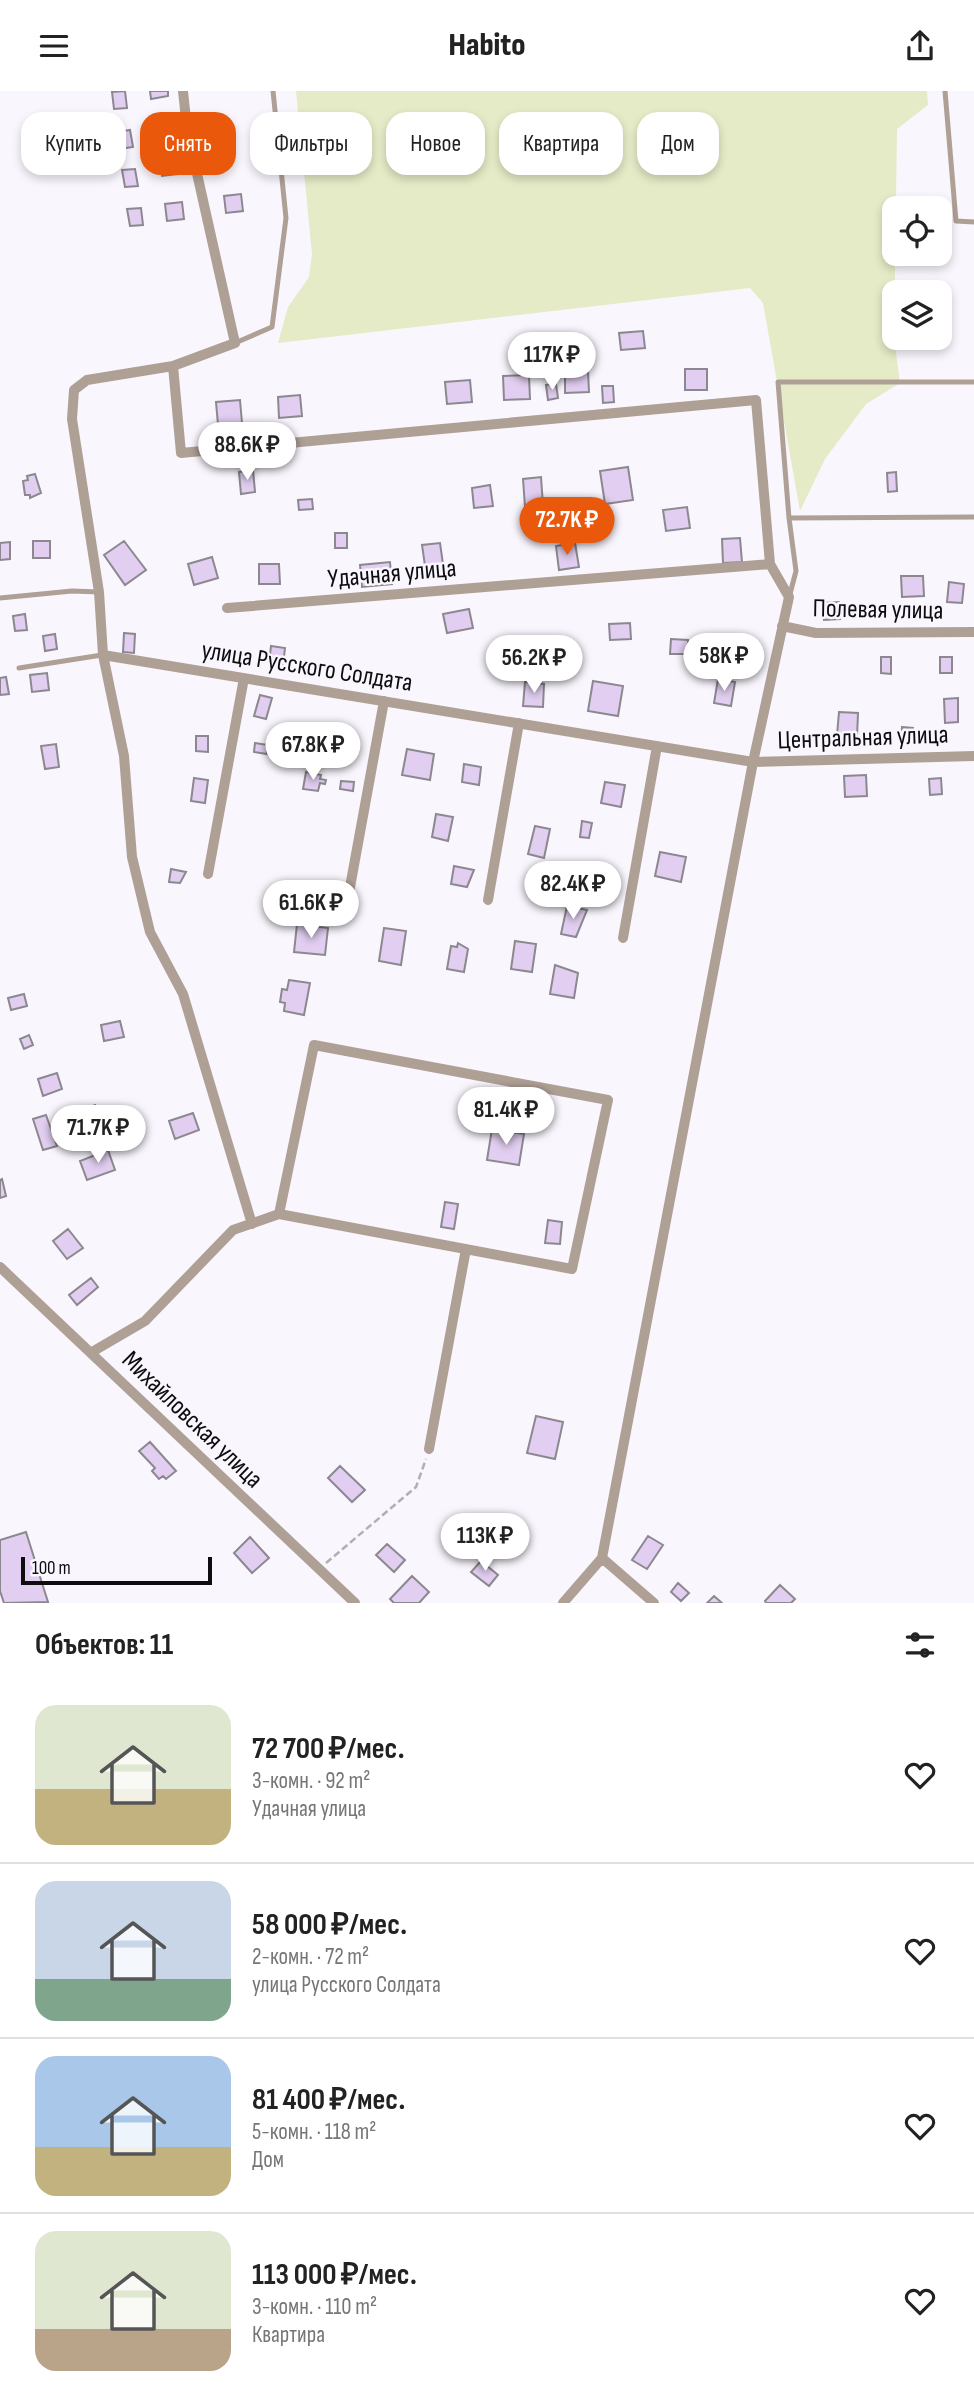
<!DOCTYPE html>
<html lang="ru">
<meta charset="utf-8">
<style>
:root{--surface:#fff;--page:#f6f6f6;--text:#222;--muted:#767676;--line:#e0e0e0;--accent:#ea580c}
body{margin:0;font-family:"Sofia Sans Condensed",sans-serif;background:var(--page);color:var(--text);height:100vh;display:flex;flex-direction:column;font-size:26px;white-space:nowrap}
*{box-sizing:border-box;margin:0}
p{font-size:23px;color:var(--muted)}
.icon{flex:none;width:38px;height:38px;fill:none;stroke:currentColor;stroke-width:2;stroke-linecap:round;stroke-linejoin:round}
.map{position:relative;height:1512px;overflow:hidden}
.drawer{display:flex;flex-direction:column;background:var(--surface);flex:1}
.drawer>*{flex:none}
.banner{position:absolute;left:21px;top:21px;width:933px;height:63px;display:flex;gap:14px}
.fabs{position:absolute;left:882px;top:105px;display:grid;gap:14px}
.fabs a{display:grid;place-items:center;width:70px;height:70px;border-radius:14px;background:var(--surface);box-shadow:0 4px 10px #0003;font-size:35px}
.scale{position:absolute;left:21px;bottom:18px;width:191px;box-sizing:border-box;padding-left:7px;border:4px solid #0d0c0e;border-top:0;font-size:19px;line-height:24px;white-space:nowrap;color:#0d0c0e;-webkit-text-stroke:5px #faf6fe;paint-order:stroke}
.price{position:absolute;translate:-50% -60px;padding:0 16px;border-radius:24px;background:#fff;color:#222;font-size:23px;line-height:46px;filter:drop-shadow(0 2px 4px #0008)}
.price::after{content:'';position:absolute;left:50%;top:42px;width:21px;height:16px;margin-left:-10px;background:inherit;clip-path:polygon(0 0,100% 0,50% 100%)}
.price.active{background:var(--accent);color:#fff}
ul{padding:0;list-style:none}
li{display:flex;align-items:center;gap:21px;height:175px;padding:0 35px}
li+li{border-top:2px solid var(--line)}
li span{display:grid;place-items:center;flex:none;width:196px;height:140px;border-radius:21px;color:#555}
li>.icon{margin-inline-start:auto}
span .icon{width:84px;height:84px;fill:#fffc;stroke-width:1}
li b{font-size:30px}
h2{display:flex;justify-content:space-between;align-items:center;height:84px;padding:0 35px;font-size:30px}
.chip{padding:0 24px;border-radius:21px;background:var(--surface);box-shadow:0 4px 10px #0003;font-size:24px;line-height:63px}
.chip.active{background:var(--accent);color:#fff}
header{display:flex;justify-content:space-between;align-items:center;height:91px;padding:0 35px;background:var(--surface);font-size:32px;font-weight:800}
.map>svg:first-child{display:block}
.green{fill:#e4ebc6}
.building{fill:#e1cef0;stroke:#8c888f;stroke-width:2}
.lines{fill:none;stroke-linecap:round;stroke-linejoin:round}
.path{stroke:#b1aeb4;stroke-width:2.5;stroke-dasharray:7 3.5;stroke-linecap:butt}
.service{stroke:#afa096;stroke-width:5}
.minor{stroke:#afa096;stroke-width:10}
.labels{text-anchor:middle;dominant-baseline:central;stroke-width:5;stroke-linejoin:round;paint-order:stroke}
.street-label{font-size:26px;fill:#0d0c0e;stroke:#faf6fe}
</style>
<header><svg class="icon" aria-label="menu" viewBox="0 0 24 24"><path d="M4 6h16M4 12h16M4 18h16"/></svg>Habito<svg class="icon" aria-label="share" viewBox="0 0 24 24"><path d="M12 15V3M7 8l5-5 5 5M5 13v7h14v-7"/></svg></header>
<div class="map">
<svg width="974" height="1512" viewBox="0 0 974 1512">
<rect width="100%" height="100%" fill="#faf6fe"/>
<path class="green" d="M296,0H927L928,14L897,38L894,247L900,292L866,313L825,368L800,420L763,212L750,197L278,252L288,216L309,186L312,163Z"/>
<path class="building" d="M125,0L127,17L114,18L112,1Z
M150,0H168V5L151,8Z
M172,30L174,47L157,49L155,32Z
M130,39L133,56L119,58L117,41Z
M176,66L179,83L162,85L159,68Z
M135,78L138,95L125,96L122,79Z
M241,103L243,120L226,122L224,105Z
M182,111L184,128L167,130L165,113Z
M141,117L143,134L130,135L127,118Z
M643,240L645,257L621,259L619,242Z
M685,278H707V299H685Z
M588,280L589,301L565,302V281Z
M529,284L530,308L504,309L503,285Z
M470,289L472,311L447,313L445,291Z
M556,293L558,307L548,309L546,294Z
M602,295H613L614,311L603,312Z
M300,304L302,325L279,327L278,306Z
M240,309L242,332L218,334L216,311Z
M628,376L633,409L605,413L600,380Z
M253,379L255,401L241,403L239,381Z
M896,381L897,400L888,401L887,382Z
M35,383L41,402L30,407V404H25L23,390L28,389L27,385Z
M541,386L543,414L525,416L523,388Z
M490,394L493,415L474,417L472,397Z
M312,408L313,418L299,419L298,409Z
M687,416L690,437L666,440L663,419Z
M335,442H347V457H335Z
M740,447L742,471L723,472L722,448Z
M33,450H50V467H33Z
M124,450L146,479L125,494L104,464Z
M10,451V468L0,469V452Z
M440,452L444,480L426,482L422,454Z
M575,452L579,476L559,479L556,455Z
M212,466L218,487L194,494L188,473Z
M390,471L392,493L362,496L360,474Z
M259,473H279L280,493H259Z
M901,485H923L924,505L902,506Z
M949,491L964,493L962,512L947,511Z
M839,511L840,528L824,529L822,512Z
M469,518L473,537L447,542L443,523Z
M25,523L27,539L15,540L13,525Z
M630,532L631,548L610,549L609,533Z
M124,542L135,543L134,562L123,561Z
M55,543L57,558L45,560L43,545Z
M671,548L688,549V563H670Z
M271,555L285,557L283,574L269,573Z
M881,566H891V583L881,582Z
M940,566H952V582H940Z
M47,582L49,599L32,601L30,584Z
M6,586L9,603L0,604V587Z
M718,588L735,591L731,615L714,612Z
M593,590L623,595L618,625L588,620Z
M525,591L544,593L543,616L523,615Z
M260,604L272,607L266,628L254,625Z
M958,607V631L945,632L944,608Z
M839,621L858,622L857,646L837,644Z
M902,636L913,637L912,650L901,649Z
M196,645H208V661L196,660Z
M255,652L268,654L267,663L254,661Z
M56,653L59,676L45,678L41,655Z
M407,658L434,663L430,689L402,684Z
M464,673L481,676L479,694L462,691Z
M306,681L321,684L320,688L326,689L325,693L320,692L318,700L303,698Z
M866,684L867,705L845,706L844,685Z
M194,687L208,689L205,712L191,710Z
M941,687L942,703L930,704L929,688Z
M341,690L354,691L353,700L340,698Z
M605,691L625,694L621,716L601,712Z
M436,723L453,726L448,750L432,746Z
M582,730L592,732L589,747L580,746Z
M535,735L550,738L544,767L528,763Z
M660,761L686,766L681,791L655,785Z
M454,775L474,779L467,796L451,793Z
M171,778L186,781L180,792L169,791Z
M567,815L587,819L576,846L561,843Z
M297,833L328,837L325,864L294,861Z
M384,837L406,840L401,874L379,870Z
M515,850L536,853L532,881L511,878Z
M458,852L468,858L464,881L447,878L451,855L457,856Z
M555,874L578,882L574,907L550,903Z
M289,889L310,892L304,924L284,920L285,912L280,911L282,898L287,899Z
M24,903L27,915L11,919L8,907Z
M120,930L124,946L104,950L101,934Z
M29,944L33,954L24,958L20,948Z
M57,982L62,998L43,1005L38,988Z
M95,1014L106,1040L86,1049L75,1023Z
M193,1022L199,1039L175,1048L169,1030Z
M46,1024L57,1055L43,1059L33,1028Z
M492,1038L524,1043L519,1074L487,1069Z
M108,1059L115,1079L87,1089L80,1070Z
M2,1088L6,1105L0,1107V1089Z
M445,1111L458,1113L454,1138L441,1136Z
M548,1129L562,1131L560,1153L545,1152Z
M68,1138L83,1157L67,1168L53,1150Z
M91,1187L98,1196L77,1214L69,1204Z
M536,1325L563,1331L555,1368L527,1362Z
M150,1351L176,1380L166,1388L163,1385L159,1388L152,1380L155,1377L139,1360Z
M340,1375L365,1399L352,1411L328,1387Z
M26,1441L48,1511L4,1512L0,1500V1449Z
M648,1445L663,1454L647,1478L632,1469Z
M250,1446L269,1467L252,1482L234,1462Z
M387,1453L405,1469L394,1481L376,1464Z
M481,1470L498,1484L489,1495L471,1481Z
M412,1485L429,1501L419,1512H394L390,1508Z
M678,1492L689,1502L681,1510L671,1501Z
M780,1494L795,1508L791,1512H766L765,1510Z
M714,1505L722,1512H707Z"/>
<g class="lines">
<path class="path" d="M326,1472L416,1396L426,1368"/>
<path class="service" d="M945,0L956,130L974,131
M235,252L272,236L286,127L273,0
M789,427L778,291H974
M790,503L796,480L789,427L974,426
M0,507L72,500L99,501
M19,577L102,564"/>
<path class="minor" d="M183,0L187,38L235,252L173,275L87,289L74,299L72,328L99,501L103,564L124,665L132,766L150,841L183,903L252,1133
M173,275L181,362L756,309L770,473L789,506L753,671L602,1467L563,1512
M227,517L770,473
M782,535L816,542L974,541
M103,564L753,671L974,665
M208,783L244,587
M348,807L384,610
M488,809L519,632
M623,847L657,655
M0,1176L355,1512
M92,1261L145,1230L233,1139L279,1123L314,954L608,1009L572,1178L279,1123
M429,1358L466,1158
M602,1467L654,1512"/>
</g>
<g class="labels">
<g class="street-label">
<text transform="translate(392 483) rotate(-5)">Удачная улица</text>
<text transform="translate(878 519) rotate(1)">Полевая улица</text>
<text transform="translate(307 576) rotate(9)">улица Русского Солдата</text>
<text transform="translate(863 647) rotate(-2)">Центральная улица</text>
<text transform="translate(192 1329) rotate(44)">Михайловская улица</text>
</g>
</g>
</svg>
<div class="fabs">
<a><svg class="icon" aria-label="locate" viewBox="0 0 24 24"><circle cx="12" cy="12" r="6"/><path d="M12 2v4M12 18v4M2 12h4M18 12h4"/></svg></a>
<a><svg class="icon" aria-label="layers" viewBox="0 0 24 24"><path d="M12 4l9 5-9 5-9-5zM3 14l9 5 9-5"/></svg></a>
</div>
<div class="scale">100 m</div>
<b class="price" style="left:552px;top:301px">117K ₽</b>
<b class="price" style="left:247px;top:391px">88.6K ₽</b>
<b class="price active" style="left:567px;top:466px">72.7K ₽</b>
<b class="price" style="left:724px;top:602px">58K ₽</b>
<b class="price" style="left:534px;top:604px">56.2K ₽</b>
<b class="price" style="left:313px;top:691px">67.8K ₽</b>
<b class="price" style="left:573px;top:830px">82.4K ₽</b>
<b class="price" style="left:311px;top:849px">61.6K ₽</b>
<b class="price" style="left:506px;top:1056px">81.4K ₽</b>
<b class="price" style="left:98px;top:1074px">71.7K ₽</b>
<b class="price" style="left:485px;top:1482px">113K ₽</b>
<div class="banner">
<a class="chip">Купить</a>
<a class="chip active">Снять</a>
<a class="chip">Фильтры</a>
<a class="chip">Новое</a>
<a class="chip">Квартира</a>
<a class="chip">Дом</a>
</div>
</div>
<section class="drawer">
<h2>Объектов: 11<svg class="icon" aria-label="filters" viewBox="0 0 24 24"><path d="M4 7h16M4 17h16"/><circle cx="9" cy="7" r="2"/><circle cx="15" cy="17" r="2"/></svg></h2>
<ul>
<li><span style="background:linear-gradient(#dfe7d0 60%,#c2b280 0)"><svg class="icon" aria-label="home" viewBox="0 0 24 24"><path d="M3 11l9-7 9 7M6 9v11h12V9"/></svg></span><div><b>72 700 ₽/мес.</b><p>3-комн. · 92 m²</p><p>Удачная улица</p></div><svg class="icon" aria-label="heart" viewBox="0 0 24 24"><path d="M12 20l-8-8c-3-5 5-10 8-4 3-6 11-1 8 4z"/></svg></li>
<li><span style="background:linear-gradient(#c9d6e8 70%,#7fa58c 0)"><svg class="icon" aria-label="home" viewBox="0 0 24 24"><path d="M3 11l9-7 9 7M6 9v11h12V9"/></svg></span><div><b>58 000 ₽/мес.</b><p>2-комн. · 72 m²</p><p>улица Русского Солдата</p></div><svg class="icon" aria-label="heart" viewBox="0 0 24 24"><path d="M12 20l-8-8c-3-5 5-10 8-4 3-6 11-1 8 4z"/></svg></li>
<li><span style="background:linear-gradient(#a9c7e8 65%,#c2b280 0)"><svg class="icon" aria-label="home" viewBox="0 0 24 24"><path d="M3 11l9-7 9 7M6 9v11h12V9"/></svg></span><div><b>81 400 ₽/мес.</b><p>5-комн. · 118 m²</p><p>Дом</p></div><svg class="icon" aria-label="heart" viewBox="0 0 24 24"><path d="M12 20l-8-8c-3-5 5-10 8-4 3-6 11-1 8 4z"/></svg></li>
<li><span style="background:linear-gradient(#dfe7d0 70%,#b9a48a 0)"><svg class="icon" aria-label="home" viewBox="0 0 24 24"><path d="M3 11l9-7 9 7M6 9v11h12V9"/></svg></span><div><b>113 000 ₽/мес.</b><p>3-комн. · 110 m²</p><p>Квартира</p></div><svg class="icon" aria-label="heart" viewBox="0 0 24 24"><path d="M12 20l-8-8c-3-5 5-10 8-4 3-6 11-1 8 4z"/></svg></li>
</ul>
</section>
